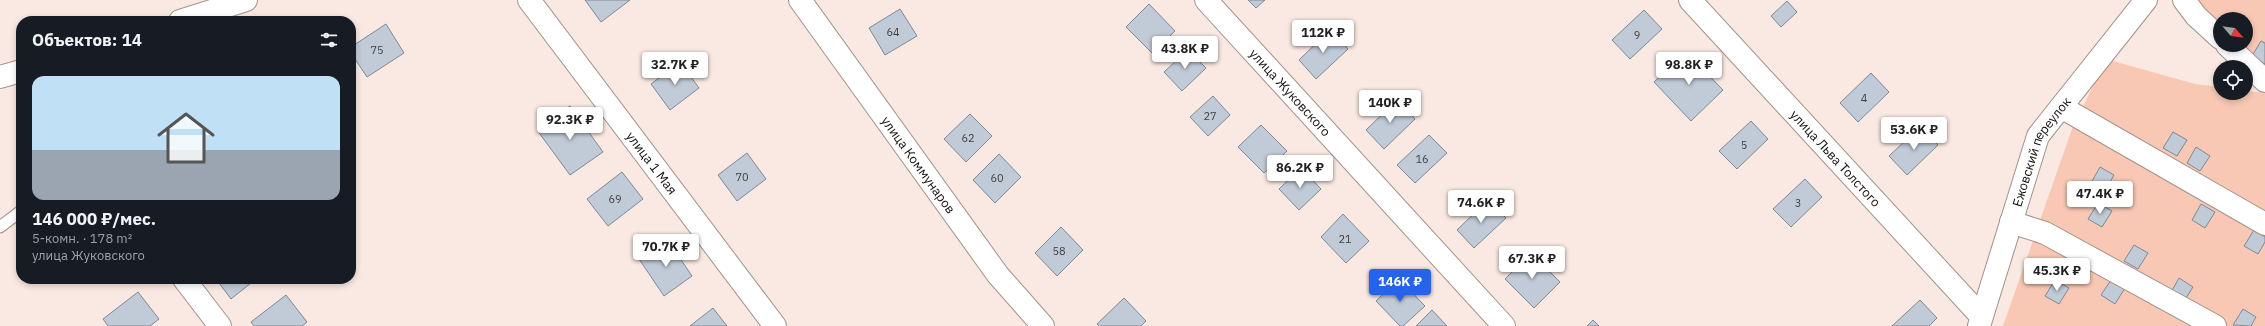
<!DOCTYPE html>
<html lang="ru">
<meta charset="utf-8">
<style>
:root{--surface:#171b24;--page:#242831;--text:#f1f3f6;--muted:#9ea1a6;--line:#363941;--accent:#2563eb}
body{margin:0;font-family:"IBM Plex Sans",sans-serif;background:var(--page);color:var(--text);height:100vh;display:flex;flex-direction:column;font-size:15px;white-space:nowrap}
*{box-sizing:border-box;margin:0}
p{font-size:13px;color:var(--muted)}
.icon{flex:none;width:22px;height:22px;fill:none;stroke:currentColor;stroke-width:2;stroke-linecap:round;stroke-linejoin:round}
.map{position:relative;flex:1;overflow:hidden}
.side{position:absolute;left:16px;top:16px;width:340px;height:268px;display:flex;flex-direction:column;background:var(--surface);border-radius:16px;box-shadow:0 2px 6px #0003}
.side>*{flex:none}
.needle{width:26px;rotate:118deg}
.fabs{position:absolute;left:2213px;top:12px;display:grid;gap:8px}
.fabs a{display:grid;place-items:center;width:40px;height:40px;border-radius:50%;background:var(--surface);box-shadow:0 2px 6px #0003;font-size:20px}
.price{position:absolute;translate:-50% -34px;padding:0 9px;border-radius:4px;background:#fff;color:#222;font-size:13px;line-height:26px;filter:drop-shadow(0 1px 2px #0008)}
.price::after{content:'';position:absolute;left:50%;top:24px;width:12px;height:9px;margin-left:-6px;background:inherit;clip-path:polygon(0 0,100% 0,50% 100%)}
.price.active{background:var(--accent);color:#fff}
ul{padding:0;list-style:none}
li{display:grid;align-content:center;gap:8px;height:212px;padding:0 16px}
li+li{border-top:1px solid var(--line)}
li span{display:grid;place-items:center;height:124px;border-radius:12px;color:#555}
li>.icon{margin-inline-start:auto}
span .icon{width:72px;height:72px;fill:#fffc;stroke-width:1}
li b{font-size:17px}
h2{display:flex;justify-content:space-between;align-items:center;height:48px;padding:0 16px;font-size:17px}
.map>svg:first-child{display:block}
.green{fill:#f8c8b4}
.building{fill:#c1cbd7;stroke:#7f8894}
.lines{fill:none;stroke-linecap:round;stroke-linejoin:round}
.service-casing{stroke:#a2928c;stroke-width:13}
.minor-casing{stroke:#a2928c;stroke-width:24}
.secondary-casing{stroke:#a2928c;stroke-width:24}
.service{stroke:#fff;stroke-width:11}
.minor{stroke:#fff;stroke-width:22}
.secondary{stroke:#fff;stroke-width:22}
.labels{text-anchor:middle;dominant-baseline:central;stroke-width:3;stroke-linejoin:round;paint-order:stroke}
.number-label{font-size:11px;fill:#3f3e40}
.street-label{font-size:13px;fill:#140f0d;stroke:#fff8f5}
</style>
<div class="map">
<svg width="2265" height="326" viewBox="0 0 2265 326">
<rect width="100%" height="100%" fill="#f9e9e2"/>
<path class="green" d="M2190,0H2265V78L2228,45H2246V19H2220V38Z
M2106,59L2195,84L2220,87V93H2246V91L2265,93V326H2003L2072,129Z"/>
<path class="building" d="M585,0H630L601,22Z
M1248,0H1265L1256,8Z
M1787,1L1797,12L1781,27L1771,16Z
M1149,4L1175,31L1152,53L1126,27Z
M900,9L917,36L885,55L869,28Z
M1644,10L1662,29L1630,59L1612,40Z
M386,24L404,53L367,77L351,53V47Z
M1330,30L1348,49L1316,79L1299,60Z
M2261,41L2265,43V64L2252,56Z
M1188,50L1206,68L1182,91L1164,72Z
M1686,52L1723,90L1691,121L1654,82Z
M680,62L699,88L670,110L651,84Z
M1871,73L1889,92L1858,122L1840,103Z
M1213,96L1230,115L1208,136L1190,117Z
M1397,100L1415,119L1384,149L1366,130Z
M570,106L603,152L570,175L537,130Z
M970,114L992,136L966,162L944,139Z
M1751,121L1768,139L1737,169L1719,151Z
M1261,125L1287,151L1264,173L1238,147Z
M1921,126L1938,145L1907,175L1889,156Z
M2173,132L2187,140L2177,156L2163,148Z
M1429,135L1447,153L1415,183L1397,165Z
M2196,147L2210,156L2200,171L2187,163Z
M747,153L766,179L737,201L718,175Z
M999,154L1021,177L995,203L973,180Z
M2100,167L2114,175L2105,191L2091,183Z
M1301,168L1321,189L1299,210L1279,189Z
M622,172L643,199L608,226L587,199Z
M1805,179L1822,197L1791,227L1773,209Z
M1488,200L1506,218L1474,248L1457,230Z
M2098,203L2112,211L2102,227L2088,219Z
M2201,204L2215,212L2205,228L2192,220Z
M1343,214L1369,241L1346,263L1321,237Z
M1061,227L1083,250L1057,276L1035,253Z
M2254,230L2265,237V242L2258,254L2244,246Z
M667,239L692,276L664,296L639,259Z
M2134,245L2148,253L2138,269L2124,261Z
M1531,253L1560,282L1534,308L1505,279Z
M2179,278L2193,287L2183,303L2170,294Z
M216,279H256L231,299Z
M1399,279L1425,306L1403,326H1400L1376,301Z
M2055,280L2069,288L2059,304L2045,296Z
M2111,280L2125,288L2115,304L2101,295Z
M138,292L159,319L150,326H108L103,319Z
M286,295L307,322L302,326H254L251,322Z
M1124,298L1146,321L1141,326H1099L1097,324Z
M1920,300L1937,318L1929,326H1892Z
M713,308L727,326H690Z
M2243,309L2256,317L2251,326L2233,325Z
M1432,310L1447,326H1416Z
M1593,320L1599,326H1587Z"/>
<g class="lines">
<g class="service-casing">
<path id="service" d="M0,227L21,211"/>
</g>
<g class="minor-casing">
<g id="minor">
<path id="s1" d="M529,0L775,326"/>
<path id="s2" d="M1206,0L1504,326"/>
<path id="s3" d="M1690,0L1981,316"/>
<path d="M2184,0L2196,16L2220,38"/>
<path d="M2227,45L2265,81"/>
<path d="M2061,107L2265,224"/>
<path d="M2011,222L2045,233L2215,326"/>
<path d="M184,279L220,326"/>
<path id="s4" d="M1979,326L2038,136L2146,0"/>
</g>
</g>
<g class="secondary-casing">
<g id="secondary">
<path id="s5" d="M800,0L998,275L1043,326"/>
<path d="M180,21L246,0"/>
<path d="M0,77L21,71"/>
</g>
</g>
<use href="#service" class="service"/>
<use href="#minor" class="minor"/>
<use href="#secondary" class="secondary"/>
</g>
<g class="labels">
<g class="number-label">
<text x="893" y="32">64</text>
<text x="1637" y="35">9</text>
<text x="377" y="50">75</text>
<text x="1864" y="98">4</text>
<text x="1210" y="116">27</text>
<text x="968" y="138">62</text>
<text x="1744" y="145">5</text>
<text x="1422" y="159">16</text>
<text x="742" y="177">70</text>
<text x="997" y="178">60</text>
<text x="615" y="199">69</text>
<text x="1798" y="203">3</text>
<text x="1345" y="239">21</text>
<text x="1059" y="251">58</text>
</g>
<g class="street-label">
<text stroke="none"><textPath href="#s2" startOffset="125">улица Жуковского</textPath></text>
<text stroke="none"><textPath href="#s4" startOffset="186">Ежовский переулок</textPath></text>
<text stroke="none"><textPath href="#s3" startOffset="215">улица Льва Толстого</textPath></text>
<text stroke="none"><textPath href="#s1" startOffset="204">улица 1 Мая</textPath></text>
<text stroke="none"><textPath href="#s5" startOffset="203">улица Коммунаров</textPath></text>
</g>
</g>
</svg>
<div class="fabs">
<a><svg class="needle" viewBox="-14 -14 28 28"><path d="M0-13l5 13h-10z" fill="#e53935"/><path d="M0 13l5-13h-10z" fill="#9ea1a6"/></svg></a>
<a><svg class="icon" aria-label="locate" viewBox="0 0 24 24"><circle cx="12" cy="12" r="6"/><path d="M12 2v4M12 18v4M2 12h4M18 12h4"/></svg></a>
</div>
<b class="price" style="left:1323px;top:54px">112K ₽</b>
<b class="price" style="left:1185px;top:70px">43.8K ₽</b>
<b class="price" style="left:675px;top:86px">32.7K ₽</b>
<b class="price" style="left:1689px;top:86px">98.8K ₽</b>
<b class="price" style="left:1390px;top:124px">140K ₽</b>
<b class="price" style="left:570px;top:141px">92.3K ₽</b>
<b class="price" style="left:1914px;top:151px">53.6K ₽</b>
<b class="price" style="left:1300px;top:189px">86.2K ₽</b>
<b class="price" style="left:2100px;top:215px">47.4K ₽</b>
<b class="price" style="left:1481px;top:224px">74.6K ₽</b>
<b class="price" style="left:666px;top:268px">70.7K ₽</b>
<b class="price" style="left:1532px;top:280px">67.3K ₽</b>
<b class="price" style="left:2057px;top:292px">45.3K ₽</b>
<b class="price active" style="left:1400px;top:303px">146K ₽</b>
<section class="side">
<h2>Объектов: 14<svg class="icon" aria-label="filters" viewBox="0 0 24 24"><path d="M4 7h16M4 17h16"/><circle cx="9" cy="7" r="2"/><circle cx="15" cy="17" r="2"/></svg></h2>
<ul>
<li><span style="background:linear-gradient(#bfe0f5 60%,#9aa5b1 0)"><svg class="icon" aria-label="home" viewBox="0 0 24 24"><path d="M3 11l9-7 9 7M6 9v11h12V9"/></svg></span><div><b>146 000 ₽/мес.</b><p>5-комн. · 178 m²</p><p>улица Жуковского</p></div></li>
</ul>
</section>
</div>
